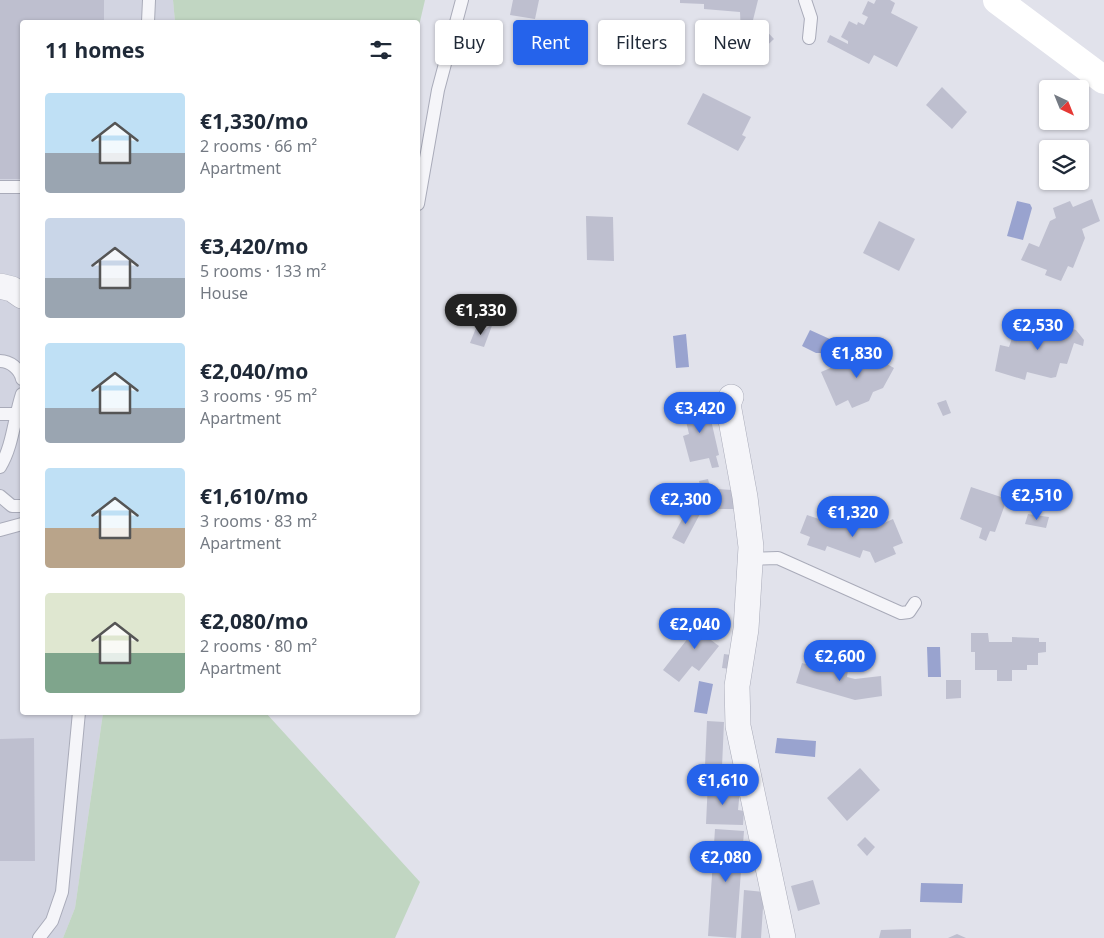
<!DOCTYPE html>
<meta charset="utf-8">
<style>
:root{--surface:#fff;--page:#f6f6f7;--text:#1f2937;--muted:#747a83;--accent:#2563eb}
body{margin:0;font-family:"Noto Sans",sans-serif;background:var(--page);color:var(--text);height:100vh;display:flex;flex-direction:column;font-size:19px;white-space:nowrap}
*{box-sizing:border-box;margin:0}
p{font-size:16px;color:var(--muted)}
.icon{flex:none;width:28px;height:28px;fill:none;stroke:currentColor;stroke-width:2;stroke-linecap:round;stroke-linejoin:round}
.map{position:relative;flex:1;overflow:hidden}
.drawer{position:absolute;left:20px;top:20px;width:400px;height:695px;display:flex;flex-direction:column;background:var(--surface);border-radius:5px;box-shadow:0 1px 4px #0004}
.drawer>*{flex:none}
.guide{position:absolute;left:435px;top:20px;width:475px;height:45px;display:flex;gap:10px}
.needle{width:32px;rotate:137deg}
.controls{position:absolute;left:1039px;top:80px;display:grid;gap:10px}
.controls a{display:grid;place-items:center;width:50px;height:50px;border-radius:5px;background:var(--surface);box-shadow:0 1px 4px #0004;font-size:25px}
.price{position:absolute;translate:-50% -42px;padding:0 11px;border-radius:18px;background:var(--accent);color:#fff;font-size:16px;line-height:32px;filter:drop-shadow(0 1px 2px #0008)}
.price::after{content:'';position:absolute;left:50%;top:30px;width:15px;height:11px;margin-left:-8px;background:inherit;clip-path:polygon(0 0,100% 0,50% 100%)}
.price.active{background:#222;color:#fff}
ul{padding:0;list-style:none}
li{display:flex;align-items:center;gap:15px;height:125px;padding:0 25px}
li span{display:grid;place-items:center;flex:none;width:140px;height:100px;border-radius:5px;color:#555}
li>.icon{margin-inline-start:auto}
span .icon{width:60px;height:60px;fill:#fffc;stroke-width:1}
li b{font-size:21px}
h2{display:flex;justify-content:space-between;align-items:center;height:60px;padding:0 25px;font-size:21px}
.tag{padding:0 18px;border-radius:5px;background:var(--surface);box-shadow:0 1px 4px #0004;font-size:18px;line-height:45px}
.tag.active{background:var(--accent);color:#fff}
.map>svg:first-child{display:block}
.built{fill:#d2d4e1}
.green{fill:#c1d6c2}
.water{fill:#99a3cf}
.building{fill:#bebfcf}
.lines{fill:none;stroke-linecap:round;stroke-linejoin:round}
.lane-casing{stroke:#a9abb9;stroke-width:14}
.street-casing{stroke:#a9abb9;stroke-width:26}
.lane{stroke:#f5f5f9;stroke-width:12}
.street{stroke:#f5f5f9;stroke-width:25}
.secondary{stroke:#fff;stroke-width:28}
</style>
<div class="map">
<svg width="1104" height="938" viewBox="0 0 1104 938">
<rect width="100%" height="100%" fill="#e1e2eb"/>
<path class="built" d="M0,0H173L175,22H22V712L103,713L75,908L63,938H0Z"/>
<path class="green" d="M173,0H425L418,30V22H175Z
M103,713H266L420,882L395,938H63L75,908Z"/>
<path class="water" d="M1017,201L1030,204L1032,208L1023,240L1007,236Z
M810,330L843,345L840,353H816L802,346Z
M686,334L689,367L676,368L673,336Z
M827,641L855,650L850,662L823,653Z
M927,647H940L941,677H928Z
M699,681L713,684L707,714L694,712Z
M777,738L816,741L815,757L775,753Z
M921,883L963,884L962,903L920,902Z"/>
<path class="building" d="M0,0H104V22H22V179H0Z
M513,0H539L535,19L510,15Z
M680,0H758L752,24L756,20L774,39L759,53L741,34L740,12L704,9V4L680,3Z
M876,0H890L895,3L891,13L918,27L897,67L874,55L869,64L827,42L830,35L848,44V41L841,37L849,21L857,25L858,22L864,25L868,17L862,14L868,1L874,4Z
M942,87L967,112L952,129L926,105Z
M703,93L751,117L742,135L746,137L738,151L687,124Z
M1092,199L1100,221L1082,229L1085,238L1073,268L1068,266L1061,281L1045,275L1047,270L1021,260L1029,243L1039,247L1050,221L1056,218L1053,208L1070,201L1073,207Z
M586,216L613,217L614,261L587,260Z
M879,221L915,239L899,271L863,253Z
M1044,321L1050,322L1049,327L1054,329L1056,324L1076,330L1084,340L1083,346L1074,343L1067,364L1060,363L1056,377L1051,378L1027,372L1025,380L995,371L1000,345L1009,347L1012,338L1035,324L1042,326Z
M493,323L484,347L470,343L476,328L486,329Z
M860,349L894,368L883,388L873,392L869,401L852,408L848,400L836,406L821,372L856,357Z
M706,398L708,407L701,409L704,422L711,420L719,455L716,456L719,467L712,468L709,458L690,462L683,436L689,434L682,404Z
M946,400L951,413L943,416L937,403Z
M708,479L712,495H702L699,481Z
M971,487L1007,499L995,532L990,531L986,541L979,538L982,528L960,519Z
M717,489L732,490L734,509H718Z
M689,506L701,512L684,544L672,538Z
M1028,514L1049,517L1046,528L1025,524Z
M807,515L846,528L849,519L873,528L893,519L903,543L893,547L896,554L875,563L870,552L863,550L860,558L827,546L825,551L807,545L810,537L800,533Z
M707,614L722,626L711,640L719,646L699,671L692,666L679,682L663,670Z
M971,633H988L989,642H1012V637L1039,638V642H1046V652L1038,653V665H1027V670H1012V681H997V670H975V652H971Z
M724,654L731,655L730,669L722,668Z
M802,663L826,670L828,664L848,670L847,677L855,679L881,676L882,696L855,700L796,683Z
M946,680H961V698L946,699Z
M707,721L724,722L722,767L705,766Z
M34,738L35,861H0V739Z
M860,768L880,790L847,821L827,798Z
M708,781L722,782L721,789L740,790L738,810L744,811L743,825L706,824Z
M715,829L744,831L736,938L708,936Z
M865,837L875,847L867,856L857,845Z
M813,880L820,904L798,911L791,886Z
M744,890L764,892L761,938H741Z
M911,929V938H879L881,930Z
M957,934L966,938H948Z"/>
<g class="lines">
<g class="lane-casing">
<path id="lane" d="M805,0L811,18L809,38
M148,22L149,0
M0,187H22
M418,204L438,90L462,0
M0,361C10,361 20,369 22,379
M0,414H15
M0,467C13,446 14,418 22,394
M0,496L12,506H22
M0,530L22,524
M751,559L778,558L901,613L909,612L915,603
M39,938L52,921L62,892L79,712"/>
</g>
<g class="street-casing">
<path id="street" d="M0,286L12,289L22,296
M731,397L728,404L745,497L751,547L746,629L737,686L738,726L783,938"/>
</g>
<use href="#lane" class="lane"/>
<use href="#street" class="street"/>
<path class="secondary" d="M997,0L1104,80"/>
</g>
</svg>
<div class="controls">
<a><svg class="needle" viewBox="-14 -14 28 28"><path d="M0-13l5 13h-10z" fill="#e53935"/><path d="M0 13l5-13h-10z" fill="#747a83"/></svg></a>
<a><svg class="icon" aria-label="layers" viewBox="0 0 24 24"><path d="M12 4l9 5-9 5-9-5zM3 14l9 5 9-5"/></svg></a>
</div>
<b class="price active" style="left:481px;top:336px">€1,330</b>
<b class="price" style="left:1038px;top:351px">€2,530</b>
<b class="price" style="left:857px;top:379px">€1,830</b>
<b class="price" style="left:700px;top:434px">€3,420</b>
<b class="price" style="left:1037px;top:521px">€2,510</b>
<b class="price" style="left:686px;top:525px">€2,300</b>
<b class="price" style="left:853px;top:538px">€1,320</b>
<b class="price" style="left:695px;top:650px">€2,040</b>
<b class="price" style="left:840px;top:682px">€2,600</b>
<b class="price" style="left:723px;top:806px">€1,610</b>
<b class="price" style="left:726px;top:883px">€2,080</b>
<div class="guide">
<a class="tag">Buy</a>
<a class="tag active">Rent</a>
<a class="tag">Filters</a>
<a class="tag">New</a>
</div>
<section class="drawer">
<h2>11 homes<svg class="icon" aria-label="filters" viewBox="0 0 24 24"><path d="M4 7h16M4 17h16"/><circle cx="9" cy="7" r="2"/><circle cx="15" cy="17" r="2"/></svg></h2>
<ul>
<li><span style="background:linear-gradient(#bfe0f5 60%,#9aa5b1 0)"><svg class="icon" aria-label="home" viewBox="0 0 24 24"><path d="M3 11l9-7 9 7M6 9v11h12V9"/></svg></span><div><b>€1,330/mo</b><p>2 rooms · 66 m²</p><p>Apartment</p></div></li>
<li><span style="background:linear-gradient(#c9d6e8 60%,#9aa5b1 0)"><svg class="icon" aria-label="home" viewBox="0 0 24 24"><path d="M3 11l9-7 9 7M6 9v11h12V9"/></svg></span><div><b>€3,420/mo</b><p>5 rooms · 133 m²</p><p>House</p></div></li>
<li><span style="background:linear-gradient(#bfe0f5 65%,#9aa5b1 0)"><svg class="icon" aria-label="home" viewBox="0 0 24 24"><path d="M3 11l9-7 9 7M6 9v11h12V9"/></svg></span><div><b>€2,040/mo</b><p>3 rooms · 95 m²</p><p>Apartment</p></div></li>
<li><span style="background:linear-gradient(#bfe0f5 60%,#b9a48a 0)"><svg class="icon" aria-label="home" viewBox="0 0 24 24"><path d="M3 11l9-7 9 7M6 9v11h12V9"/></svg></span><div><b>€1,610/mo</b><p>3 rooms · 83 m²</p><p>Apartment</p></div></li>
<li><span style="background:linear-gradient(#dfe7d0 60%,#7fa58c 0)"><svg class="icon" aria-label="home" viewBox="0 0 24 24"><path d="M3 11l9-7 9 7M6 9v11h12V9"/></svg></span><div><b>€2,080/mo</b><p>2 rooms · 80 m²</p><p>Apartment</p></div></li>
</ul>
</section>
</div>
